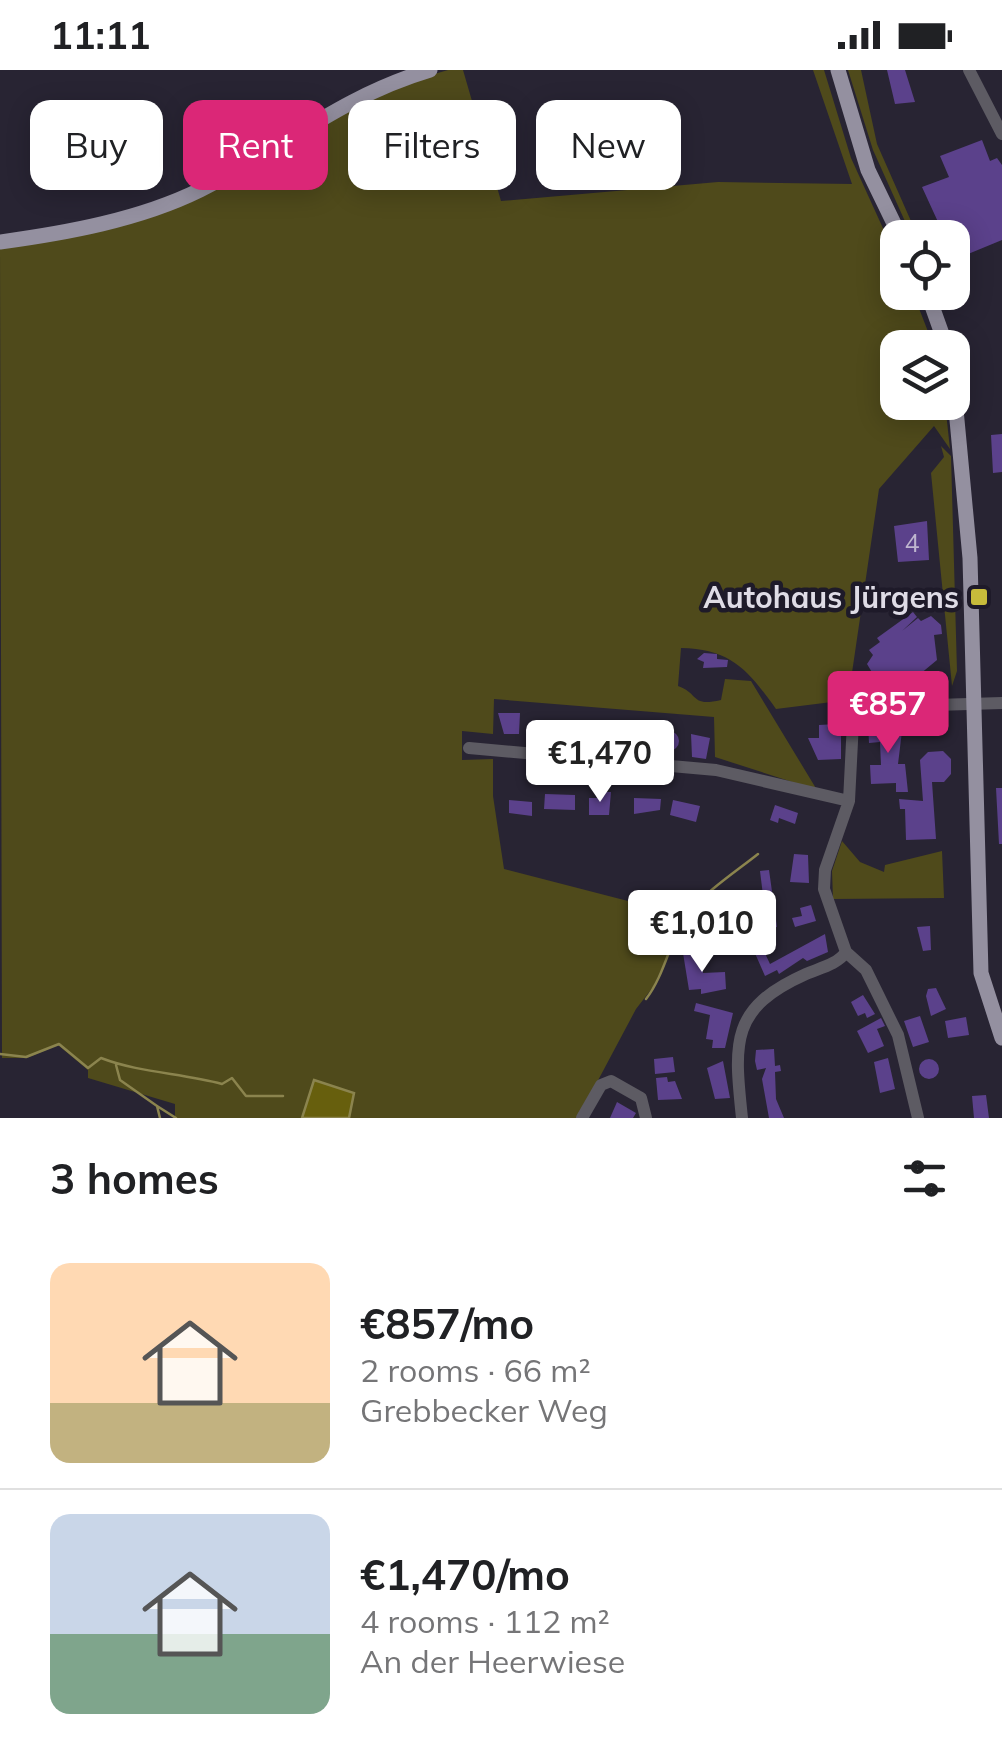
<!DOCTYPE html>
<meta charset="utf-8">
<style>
:root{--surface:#fff;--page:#f6f6f6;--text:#202124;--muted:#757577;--line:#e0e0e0;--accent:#db2777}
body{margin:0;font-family:Mulish,sans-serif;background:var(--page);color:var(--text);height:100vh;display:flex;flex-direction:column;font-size:38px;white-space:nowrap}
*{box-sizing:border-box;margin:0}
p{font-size:32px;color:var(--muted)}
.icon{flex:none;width:55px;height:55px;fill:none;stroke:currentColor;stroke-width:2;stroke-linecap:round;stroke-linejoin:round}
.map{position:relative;height:1048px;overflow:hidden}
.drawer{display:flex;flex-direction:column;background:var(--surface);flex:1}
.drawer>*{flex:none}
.hud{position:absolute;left:30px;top:30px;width:942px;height:90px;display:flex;gap:20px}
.buttons{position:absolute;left:880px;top:150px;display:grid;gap:20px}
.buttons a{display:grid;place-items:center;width:90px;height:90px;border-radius:20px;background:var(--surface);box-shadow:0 5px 25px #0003;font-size:50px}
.price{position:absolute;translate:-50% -85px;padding:0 22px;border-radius:10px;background:#fff;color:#222;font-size:32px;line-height:65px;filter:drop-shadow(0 2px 5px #0008)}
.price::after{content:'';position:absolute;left:50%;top:60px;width:30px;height:22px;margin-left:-15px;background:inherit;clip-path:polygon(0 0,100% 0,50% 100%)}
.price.selected{background:var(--accent);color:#fff}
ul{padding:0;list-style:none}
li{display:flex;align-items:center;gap:30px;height:250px;padding:0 50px}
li+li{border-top:2px solid var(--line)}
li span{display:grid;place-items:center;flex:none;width:280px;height:200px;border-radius:20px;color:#555}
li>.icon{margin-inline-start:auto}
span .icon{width:120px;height:120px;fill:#fffc;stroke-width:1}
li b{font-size:42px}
h2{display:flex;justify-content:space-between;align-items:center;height:120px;padding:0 50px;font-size:42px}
.pill{padding:0 35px;border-radius:20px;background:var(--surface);box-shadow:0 5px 25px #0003;font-size:35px;line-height:90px}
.pill.selected{background:var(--accent);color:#fff}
.status{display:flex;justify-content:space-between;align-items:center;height:70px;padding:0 50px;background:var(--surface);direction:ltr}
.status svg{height:28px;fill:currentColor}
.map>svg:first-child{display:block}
.green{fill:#4f4a1b}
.water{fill:#675f0d;stroke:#8b844e;stroke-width:2.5}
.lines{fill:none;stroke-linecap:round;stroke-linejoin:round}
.stream{stroke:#8b844e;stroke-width:2.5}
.building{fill:#5b418b}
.minor{stroke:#5d5b63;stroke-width:12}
.major{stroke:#9490a0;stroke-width:15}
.poi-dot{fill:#c7bb3b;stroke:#1e1a29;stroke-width:4}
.labels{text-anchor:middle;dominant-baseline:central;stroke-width:9;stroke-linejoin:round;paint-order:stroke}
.number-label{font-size:25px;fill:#beb5cf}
.poi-label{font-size:30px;font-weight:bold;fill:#dfdce6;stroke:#1e1a29;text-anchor:end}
</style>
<div class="status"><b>11:11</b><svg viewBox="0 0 49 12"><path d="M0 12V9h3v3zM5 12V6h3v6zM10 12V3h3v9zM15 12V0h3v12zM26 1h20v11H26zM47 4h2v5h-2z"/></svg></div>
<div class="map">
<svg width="1002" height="1048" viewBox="0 0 1002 1048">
<rect width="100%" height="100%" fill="#282433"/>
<path class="green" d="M448,0H463L501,131L718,112L852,114L813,0H824L851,88L897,189L898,222L913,223L934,277L898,278V332L945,333L950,379L934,356L879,419L848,630L776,639C748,600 731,579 681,578L678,616C700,624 690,637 721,630L725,609L751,611L817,720L715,687L714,647L494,629L493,664L462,661V690L493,689V726L504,799L686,846L653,917L636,939L578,1048H175V1034L88,1008V1000L58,975L27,988H2L0,176L136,148L310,58L407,12Z
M848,0H861L877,74L918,167H912L873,80Z
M941,376L951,386L957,601L952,616L931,403L944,387Z
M842,771L860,792L884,802L885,795L942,781L944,828L833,829L832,801Z"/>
<path class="water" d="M314,1010L354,1023L349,1048H302Z"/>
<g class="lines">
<path class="stream" d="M646,929C665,905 671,866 687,845C706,821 734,803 758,784
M0,984L26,987L59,974L88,998L101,988C140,1003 182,1003 222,1014L232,1008L246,1026H283
M116,995L120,1010L157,1036L160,1048
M157,1036L176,1048"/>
</g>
<path class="building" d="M887,0H905L915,32L895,34Z
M982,70L990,91L997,88L1002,95V170L956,189L952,168L944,165L922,117L949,107L940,86Z
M1002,364V402L993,403L991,365Z
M927,451L929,490L898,492L894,456Z
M913,542L917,547L902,561L918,548L921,551L931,546L941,555L942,564L934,565L937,590L908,614L898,615L888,603L876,609L867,594L873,585L869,580L880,572L877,568Z
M717,584V589L728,590L727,597L703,598L704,592L697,589L704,583Z
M498,643H520L519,664H504Z
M563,652L584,653L581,668L570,665L567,675L557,674V666L564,667Z
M903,653L898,694H905L908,722H896V713L871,714L870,695H881L880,672L869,673L868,654Z
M836,654L841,655V689L818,690L808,668H819V655Z
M596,655H614V666L620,668L632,665V657H646L647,679L633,682L610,677V673H593Z
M546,659L552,660V673H526V660Z
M659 671a10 10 0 1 1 20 0a10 10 0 1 1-20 0Z
M691,664L710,668L706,689L692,687Z
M943,681L951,689V704L944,712H932L936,769L906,770L905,739H900L899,729L923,731L920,690L928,682Z
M996,718H1002V774H999Z
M602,722H611L609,745H589V728H601Z
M545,724L575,725V740L544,739Z
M634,728L661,729L660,740L634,744Z
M509,730L532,732V746L509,743Z
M673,730L700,736L696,752L670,745Z
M775,735L798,743L795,754L779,748L778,753L770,750Z
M794,784L808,785L809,813L790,812Z
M769,800L777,857L767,858L760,801Z
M738,829L739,851L761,850L762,866L738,872V867L725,868L720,830Z
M811,835L816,851L795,857L792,848L802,846L800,838Z
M930,856L931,880L923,881L917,857Z
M825,864L828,882L807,891L803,888L779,904L777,900L765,906L754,881L762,877L770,894Z
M702,882L703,903L725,902L726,919L701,924V919L689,920L683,883Z
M936,918L946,939L931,946L926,926L928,919Z
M863,925L875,944L867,948L865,943L858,946L851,932Z
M696,933L733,943L725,978H712L713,970L706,969L710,945L694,941Z
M920,946L929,972L913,977L904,951Z
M966,947L969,965L948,968L945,951Z
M881,948L885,956L877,959L884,976L868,983L857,961Z
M774,979L775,996L780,995L781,1001L775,1002L776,1029L784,1048H769L762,1009L766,998L757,1000L755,991L756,980Z
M673,987L675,1002L655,1004L654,989Z
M888,988L895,1019L880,1023L874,992Z
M919 999a10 10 0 1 1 20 0a10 10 0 1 1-20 0Z
M723,991L730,1028L715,1029L707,998Z
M667,1007L668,1012L675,1011L682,1029L658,1030L656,1008Z
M986,1025L989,1048H974L972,1026Z
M617,1032L636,1043L633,1048H610Z"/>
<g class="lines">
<path class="minor" d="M969,0L1002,64
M469,678L716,700L849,731
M582,1048L601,1015L611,1011L641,1028L646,1048
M742,1048C734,972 730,938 806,904C820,898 838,894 846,882
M918,1048L898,965L866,900L846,882L824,819L825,800L849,731L853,652L869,637L1002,633"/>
<path class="major" d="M838,0L868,100L901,168
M0,172C66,163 139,150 200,120C281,80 339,27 430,0
M927,222L947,278
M952,297L970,488L981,903L1002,968"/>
</g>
<rect class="poi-dot" x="969" y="517" width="20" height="20" rx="5"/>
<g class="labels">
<g class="number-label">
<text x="912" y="472">4</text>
</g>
<g class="poi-label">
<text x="959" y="527">Autohaus Jürgens</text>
</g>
</g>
</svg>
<div class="buttons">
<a><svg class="icon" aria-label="locate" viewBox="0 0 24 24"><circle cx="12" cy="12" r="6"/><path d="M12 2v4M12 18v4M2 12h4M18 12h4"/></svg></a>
<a><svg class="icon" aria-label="layers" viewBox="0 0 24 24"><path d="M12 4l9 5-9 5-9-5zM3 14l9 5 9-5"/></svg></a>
</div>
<b class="price selected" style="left:888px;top:686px">€857</b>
<b class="price" style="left:600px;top:735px">€1,470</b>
<b class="price" style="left:702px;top:905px">€1,010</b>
<div class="hud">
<a class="pill">Buy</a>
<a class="pill selected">Rent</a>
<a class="pill">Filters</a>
<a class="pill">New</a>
</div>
</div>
<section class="drawer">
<h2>3 homes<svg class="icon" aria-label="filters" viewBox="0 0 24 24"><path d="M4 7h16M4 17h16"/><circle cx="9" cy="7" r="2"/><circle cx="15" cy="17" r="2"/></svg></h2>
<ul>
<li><span style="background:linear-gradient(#ffd9b3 70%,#c2b280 0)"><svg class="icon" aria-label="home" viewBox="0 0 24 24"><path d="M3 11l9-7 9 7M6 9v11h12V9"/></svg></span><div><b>€857/mo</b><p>2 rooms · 66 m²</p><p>Grebbecker Weg</p></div></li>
<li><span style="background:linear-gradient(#c9d6e8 60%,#7fa58c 0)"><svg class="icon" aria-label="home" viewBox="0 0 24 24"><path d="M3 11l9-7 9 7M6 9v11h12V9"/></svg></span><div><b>€1,470/mo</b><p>4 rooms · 112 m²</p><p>An der Heerwiese</p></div></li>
</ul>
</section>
